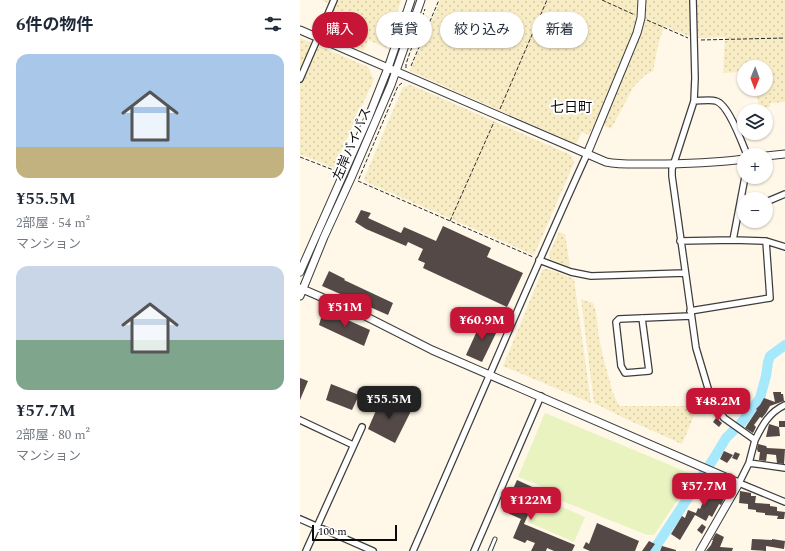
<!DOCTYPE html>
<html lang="ja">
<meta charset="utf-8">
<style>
:root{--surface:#fff;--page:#f6f6f7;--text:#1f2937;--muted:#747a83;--accent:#c71537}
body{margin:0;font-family:Spectral,"Noto Sans JP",serif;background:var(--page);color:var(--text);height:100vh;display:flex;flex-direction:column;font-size:15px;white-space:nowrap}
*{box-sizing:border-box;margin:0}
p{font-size:13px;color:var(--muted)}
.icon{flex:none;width:22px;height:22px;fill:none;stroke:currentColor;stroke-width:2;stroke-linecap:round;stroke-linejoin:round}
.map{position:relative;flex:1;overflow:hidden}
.drawer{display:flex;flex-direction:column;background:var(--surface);width:300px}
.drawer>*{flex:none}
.banner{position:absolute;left:12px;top:12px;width:380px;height:36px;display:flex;gap:8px}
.needle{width:26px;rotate:181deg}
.buttons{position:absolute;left:437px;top:60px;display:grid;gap:8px}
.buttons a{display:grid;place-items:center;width:36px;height:36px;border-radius:50%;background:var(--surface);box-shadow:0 1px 3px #0004;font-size:20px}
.scale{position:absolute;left:12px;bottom:10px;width:85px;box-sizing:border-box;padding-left:4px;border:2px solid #0a0a0a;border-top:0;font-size:11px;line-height:14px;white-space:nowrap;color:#0a0a0a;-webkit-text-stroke:3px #fff;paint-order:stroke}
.price{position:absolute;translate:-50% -34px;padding:0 9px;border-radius:8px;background:var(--accent);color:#fff;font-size:13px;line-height:26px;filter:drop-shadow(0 1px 2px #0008)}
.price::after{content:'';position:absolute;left:50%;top:24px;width:12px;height:9px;margin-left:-6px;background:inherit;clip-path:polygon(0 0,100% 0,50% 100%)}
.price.selected{background:#222;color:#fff}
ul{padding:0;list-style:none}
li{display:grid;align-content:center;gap:8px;height:212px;padding:0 16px}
li span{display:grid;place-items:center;height:124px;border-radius:12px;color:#555}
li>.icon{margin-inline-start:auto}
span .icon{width:72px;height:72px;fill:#fffc;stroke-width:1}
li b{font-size:17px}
h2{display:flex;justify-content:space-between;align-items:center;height:48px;padding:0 16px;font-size:17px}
.chip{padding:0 14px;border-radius:18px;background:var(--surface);box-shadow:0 1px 3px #0004;font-size:14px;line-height:36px}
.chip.selected{background:var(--accent);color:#fff}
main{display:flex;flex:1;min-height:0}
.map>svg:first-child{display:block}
.farmland{fill:url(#farmland-dots)}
.pitch{fill:#e9f3c0}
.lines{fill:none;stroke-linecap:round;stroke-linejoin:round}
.river{stroke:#a6e9fd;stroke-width:10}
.building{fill:#544946}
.service-casing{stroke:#3d3d3d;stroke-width:5}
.minor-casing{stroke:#3d3d3d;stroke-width:8}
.tertiary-casing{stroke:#3d3d3d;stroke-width:9}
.path{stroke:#2c2c2c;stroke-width:1;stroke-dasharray:4 2;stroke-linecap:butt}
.service{stroke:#fff;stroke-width:3}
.minor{stroke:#fff;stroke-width:5.5}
.tertiary{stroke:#fff;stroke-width:7}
.labels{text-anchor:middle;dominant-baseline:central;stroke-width:4;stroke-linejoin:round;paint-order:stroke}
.street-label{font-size:13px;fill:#0a0a0a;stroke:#fff}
.neighbourhood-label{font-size:14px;fill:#0a0a0a;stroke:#fff}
</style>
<main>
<section class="drawer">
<h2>6件の物件<svg class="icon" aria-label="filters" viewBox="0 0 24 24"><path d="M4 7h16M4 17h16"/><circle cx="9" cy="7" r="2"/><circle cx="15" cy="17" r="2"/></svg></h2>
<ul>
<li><span style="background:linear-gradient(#a9c7e8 75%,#c2b280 0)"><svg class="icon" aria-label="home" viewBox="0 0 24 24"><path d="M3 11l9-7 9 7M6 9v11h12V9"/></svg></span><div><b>¥55.5M</b><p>2部屋 · 54 m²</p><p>マンション</p></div></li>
<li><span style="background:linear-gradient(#c9d6e8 60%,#7fa58c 0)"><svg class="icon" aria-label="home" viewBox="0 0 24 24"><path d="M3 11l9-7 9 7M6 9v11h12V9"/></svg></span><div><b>¥57.7M</b><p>2部屋 · 80 m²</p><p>マンション</p></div></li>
</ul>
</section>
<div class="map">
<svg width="485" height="551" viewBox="0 0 485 551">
<defs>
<pattern id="farmland-dots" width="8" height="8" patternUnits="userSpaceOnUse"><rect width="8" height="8" fill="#f8ecc5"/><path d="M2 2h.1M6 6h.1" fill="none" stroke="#d3c9a8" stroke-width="1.8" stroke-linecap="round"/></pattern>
</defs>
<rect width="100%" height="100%" fill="#fff7e7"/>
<path class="farmland" d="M21,0H101L86,48L69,40L63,51L26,34L24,31L35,6Z
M138,0H485V102L470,103V107H459L456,89H466V67H444V76L440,72L423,73L425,37L397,38L386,35L364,26L358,45L353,71L345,75L334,86L311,129L296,121L289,135L282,132L276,144L110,71L140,1Z
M0,38L68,67L74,79L34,168L0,154Z
M111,85L271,155L274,163L234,255L66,182L64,179L103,87Z
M259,232L265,234L270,267L250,259L249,254Z
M243,269H249L274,279L291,403L203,366Z
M281,299L293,303L296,312L299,338L303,357L313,393L319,406H398L382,444L324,418L294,403Z"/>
<path class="pitch" d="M245,413L394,475L354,535H347L242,493L244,487L218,477Z
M239,497L285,517L274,542L228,522Z"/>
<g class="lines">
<path class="river" d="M353,551L414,458L426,438L442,422L460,398L466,376L468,362L470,356L485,345"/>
</g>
<path class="building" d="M61,210L71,213L68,218L101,233L104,227L136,241L143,226L191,248L187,257L223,273L207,307L123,268L125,263L118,260L123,249L108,242L106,246L66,229L55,222Z
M29,271L45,279L44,280L93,303L88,315L22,286Z
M23,311L40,319L41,317L70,330L64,346L19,325Z
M182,320L199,327L182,362L166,355Z
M0,378L8,381L0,400Z
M31,384L59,395L52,410L26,400Z
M473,392H481V394H483L484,401L470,406L466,413L462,418L460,417L454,425L456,427L453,433L445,428L457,410L456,409L460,405L464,398L475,402Z
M81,399L111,411L95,443L68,429Z
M416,418L422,423L419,427L413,422Z
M479,421H485V427H479Z
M469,424L479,427L480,436L466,437Z
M458,444L466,446L467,448L485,449L484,464L477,463L476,455L467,454L466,461L459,460L460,452H458L457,449Z
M424,451L433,455L427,463L420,459Z
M435,452L440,454L437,460L432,458Z
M414,479L431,485L421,505L419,504L418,506L412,517L409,515L406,521L395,515L380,540L371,534L382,516L385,518L388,510L396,513L398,508L400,509L404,500L398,497L402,489L412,494L416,485L412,484Z
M217,480L239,490L224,524L275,545L272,551H254L247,548L246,551H231L235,543L227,540L225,543L213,538L221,519L203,511Z
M440,491L451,493V496H456L455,503L470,504V506L477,507V511L485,512L484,519H477L478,516L465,515V513L456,512V510L448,509V504L439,503Z
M297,523L339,541L335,551H290L283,548L286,542L289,544Z
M402,524L406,527L402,534L397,530Z
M416,533L424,537L420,547L433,548L432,551H406L411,545L413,540H412Z
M452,539L472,540V539L485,541L484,549L466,546V551L451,550Z
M349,541L355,544L350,551H342Z
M362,546L376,550V551H360Z"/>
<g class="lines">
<g class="service-casing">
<path id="service" d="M190,551L195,539"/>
</g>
<g class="minor-casing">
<path id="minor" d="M393,0L395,78L394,101L372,169V176L396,348L410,395L415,406L424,418L455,440L449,463L439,483L485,502
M0,79L34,0
M394,101C400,101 410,99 416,101C429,105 442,143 447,155
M442,198L451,199
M466,202L485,194
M433,240L445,177
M380,241L433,240L466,241L485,247
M239,260L271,272L291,276L385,273
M390,311L470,298L466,241
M342,318L349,371L325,373L321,366L316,322L319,319L391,316
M0,420L53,445
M455,440C462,426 469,412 485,405
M449,463L485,468
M0,519L73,551
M6,551L62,427
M113,551C171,419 227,286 287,154
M174,551L241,396"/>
</g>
<g class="tertiary-casing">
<path id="tertiary" d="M0,30L306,162C321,165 336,164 352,164C383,164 413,163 444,159
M287,154L337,33L341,18L342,0
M466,156L485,154
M0,272L69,116L88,68L111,0
M0,288L65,316L132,350L439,483L400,551
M0,296L24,237L51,178L91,85L121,0"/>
</g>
<path class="path" d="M302,0L335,15
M347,20L388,38
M401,40L485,38
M111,66L139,0
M106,68V64L125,9
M102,83L98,86L58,181L233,257
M200,109L247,0
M0,157L36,171
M150,221L194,122"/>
<use href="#service" class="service"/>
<use href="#minor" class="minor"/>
<use href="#tertiary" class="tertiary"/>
</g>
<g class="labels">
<g class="street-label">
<text transform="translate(52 144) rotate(-67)">左岸バイパス</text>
</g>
<g class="neighbourhood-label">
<text x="271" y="107">七日町</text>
</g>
</g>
</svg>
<div class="buttons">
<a><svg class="needle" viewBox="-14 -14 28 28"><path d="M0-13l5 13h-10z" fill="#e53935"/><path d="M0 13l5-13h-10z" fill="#747a83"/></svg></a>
<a><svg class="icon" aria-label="layers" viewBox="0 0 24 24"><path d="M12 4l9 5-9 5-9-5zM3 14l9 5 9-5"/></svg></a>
<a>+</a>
<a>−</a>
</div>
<div class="scale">100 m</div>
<b class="price" style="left:45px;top:328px">¥51M</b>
<b class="price" style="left:182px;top:341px">¥60.9M</b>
<b class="price selected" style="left:89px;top:420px">¥55.5M</b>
<b class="price" style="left:418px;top:422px">¥48.2M</b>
<b class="price" style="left:404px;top:507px">¥57.7M</b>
<b class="price" style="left:231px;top:521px">¥122M</b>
<div class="banner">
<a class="chip selected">購入</a>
<a class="chip">賃貸</a>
<a class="chip">絞り込み</a>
<a class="chip">新着</a>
</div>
</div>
</main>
